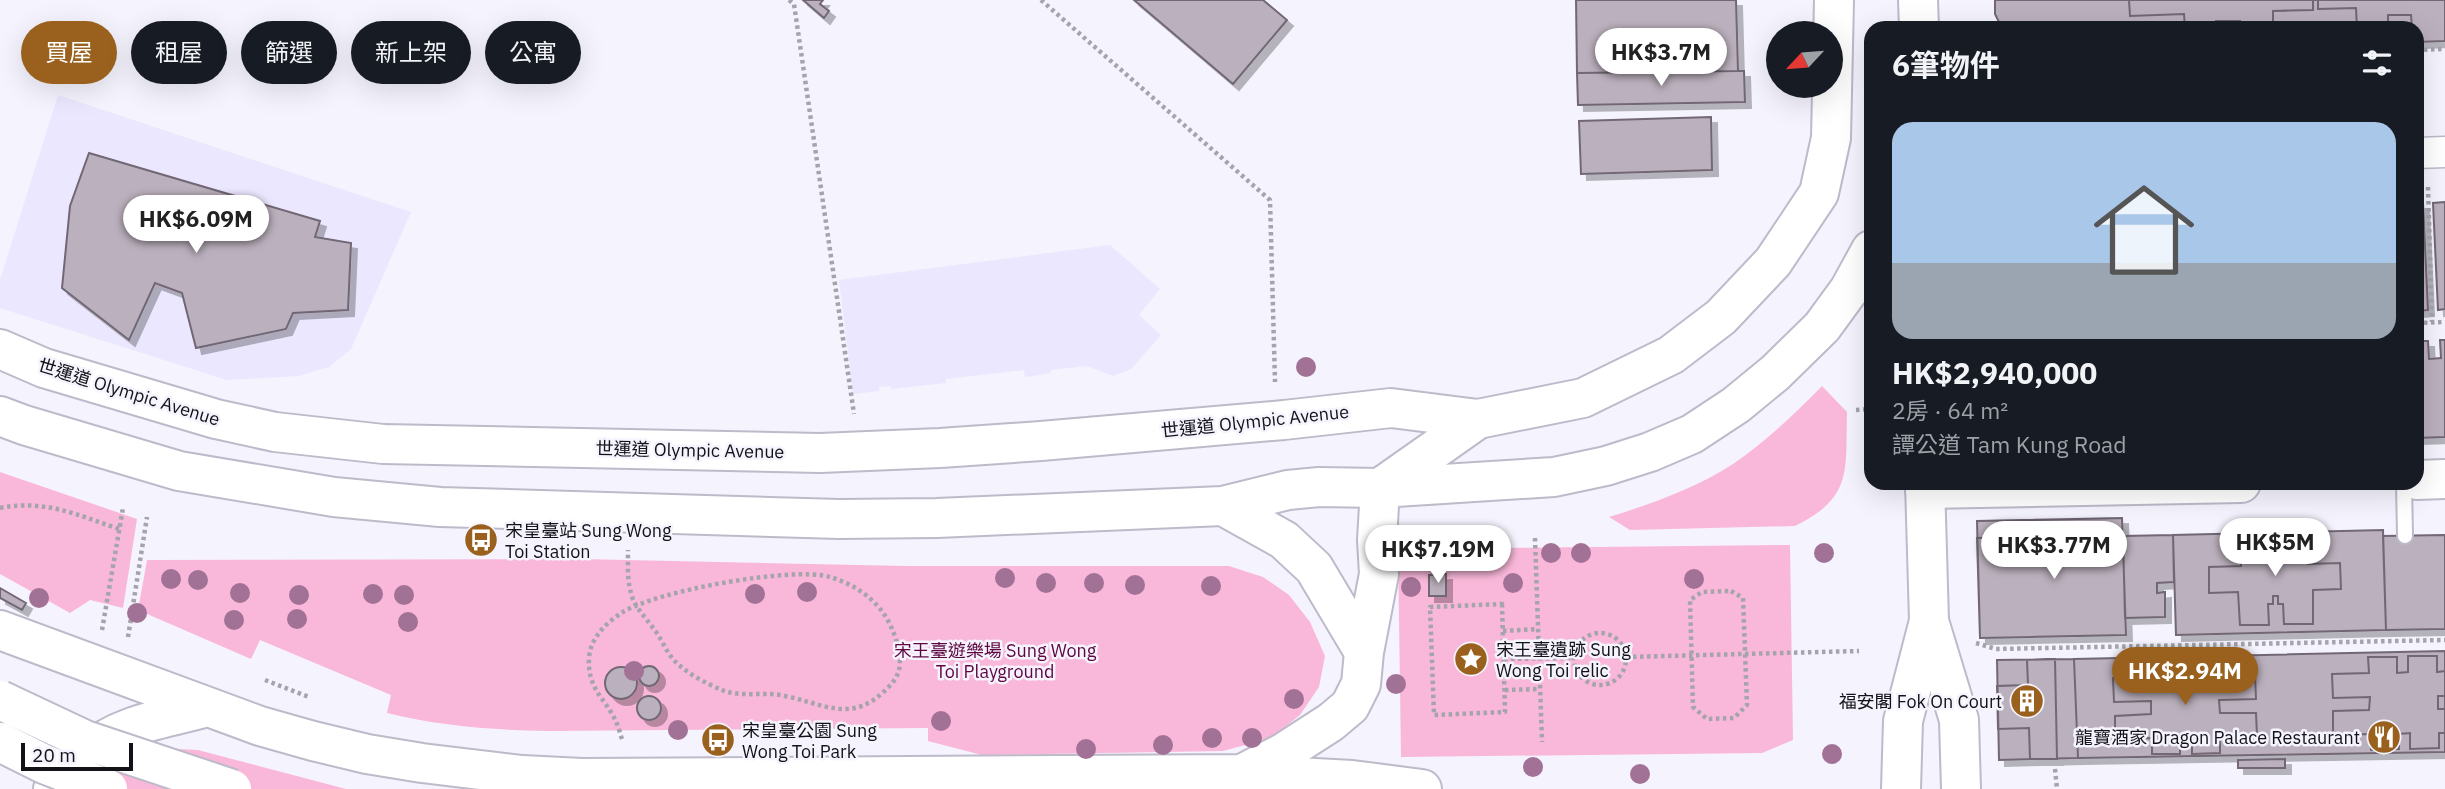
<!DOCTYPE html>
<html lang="zh-TW">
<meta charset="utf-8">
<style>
:root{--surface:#171b24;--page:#20242c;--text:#f1f3f6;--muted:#9ea1a6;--line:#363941;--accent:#99611d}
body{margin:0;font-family:"IBM Plex Sans","Noto Sans TC",sans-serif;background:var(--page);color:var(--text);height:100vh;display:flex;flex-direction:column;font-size:26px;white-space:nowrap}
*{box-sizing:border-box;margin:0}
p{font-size:23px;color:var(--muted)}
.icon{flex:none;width:38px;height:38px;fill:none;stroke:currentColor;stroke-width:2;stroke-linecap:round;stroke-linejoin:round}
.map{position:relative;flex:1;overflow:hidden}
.side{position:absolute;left:1864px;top:21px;width:560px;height:469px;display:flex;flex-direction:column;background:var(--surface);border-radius:21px;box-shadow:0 7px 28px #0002}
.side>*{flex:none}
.top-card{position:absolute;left:21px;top:21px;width:665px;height:63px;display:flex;gap:14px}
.needle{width:46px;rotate:244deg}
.fabs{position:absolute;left:1766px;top:21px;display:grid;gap:14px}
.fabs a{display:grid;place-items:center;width:77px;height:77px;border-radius:50%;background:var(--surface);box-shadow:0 7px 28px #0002;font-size:35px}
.scale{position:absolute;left:21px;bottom:18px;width:112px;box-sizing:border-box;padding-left:7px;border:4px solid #131217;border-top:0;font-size:19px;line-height:24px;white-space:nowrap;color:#131217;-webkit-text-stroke:5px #f5f3fd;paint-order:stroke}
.price{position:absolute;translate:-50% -60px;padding:0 16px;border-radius:24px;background:#fff;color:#222;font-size:23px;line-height:46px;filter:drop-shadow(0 2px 4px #0008)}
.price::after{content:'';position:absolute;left:50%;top:42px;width:21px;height:16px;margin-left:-10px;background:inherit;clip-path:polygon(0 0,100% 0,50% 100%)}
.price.active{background:var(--accent);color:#fff}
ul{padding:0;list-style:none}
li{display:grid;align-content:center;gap:14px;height:371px;padding:0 28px}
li+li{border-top:2px solid var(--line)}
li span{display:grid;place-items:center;height:217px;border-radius:21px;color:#555}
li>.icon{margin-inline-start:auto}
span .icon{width:126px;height:126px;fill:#fffc;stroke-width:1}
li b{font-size:30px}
h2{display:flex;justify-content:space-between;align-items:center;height:84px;padding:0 28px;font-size:30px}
.pill{padding:0 24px;border-radius:32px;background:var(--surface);box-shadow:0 7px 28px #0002;font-size:24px;line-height:63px}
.pill.active{background:var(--accent);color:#fff}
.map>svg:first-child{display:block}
.built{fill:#ebe7fe}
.green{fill:#f9b8d9}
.building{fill:#bbb0bd;stroke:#726874;stroke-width:2;filter:url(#shadow)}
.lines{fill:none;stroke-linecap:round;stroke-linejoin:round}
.lane-casing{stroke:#bdbaca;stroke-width:18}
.street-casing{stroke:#bdbaca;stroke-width:33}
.secondary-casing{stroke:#bdbaca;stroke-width:42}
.primary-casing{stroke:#bdbaca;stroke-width:42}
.path{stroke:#a5a3ab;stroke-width:4.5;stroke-dasharray:3.5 3.5;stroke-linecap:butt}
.lane{stroke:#fff;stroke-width:14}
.street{stroke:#fff;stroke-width:30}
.secondary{stroke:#fff;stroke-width:38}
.primary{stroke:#fff;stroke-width:38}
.primary-bridge-casing{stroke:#bdbaca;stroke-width:42;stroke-linecap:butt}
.primary-bridge{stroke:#fff;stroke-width:38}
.tree{fill:#a27196}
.labels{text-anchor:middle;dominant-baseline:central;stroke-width:5;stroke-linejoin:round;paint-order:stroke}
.street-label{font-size:18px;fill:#131217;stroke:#f5f3fd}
.poi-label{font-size:18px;fill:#131217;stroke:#f5f3fd;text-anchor:start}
.park-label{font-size:18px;fill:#5f0641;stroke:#f5f3fd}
</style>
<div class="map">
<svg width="2445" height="789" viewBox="0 0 2445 789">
<defs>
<filter id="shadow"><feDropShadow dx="6" dy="6" stdDeviation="0" flood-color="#0004"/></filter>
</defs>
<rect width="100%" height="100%" fill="#f5f3fd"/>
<path class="built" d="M58,95L411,212L351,349L329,367L298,376L227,380L0,308V280Z
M1110,245L1160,289L1139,315L1161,335L1131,369L1113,376L1087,366L1051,370V373L1025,377L1024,370L946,379V383L892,389L890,386L879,387V391L853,394L839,280Z"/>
<path class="green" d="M1822,386L1847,412C1845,470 1854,497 1795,526L1630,530L1609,517C1651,504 1696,488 1733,464C1766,441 1794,415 1822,386Z
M0,472L137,519L123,608L90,600L70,613L0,574Z
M1790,545L1793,740L1762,753L1401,757L1398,549Z
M580,559L906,566H1229L1263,577L1289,595L1310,622L1325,656L1319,687L1300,715L1271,738L1223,751L982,755L928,741V728L547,731C494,730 439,726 387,713L391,695L260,640L251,659L138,610L147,560Z
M159,748L198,750L346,789H89C113,763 126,759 159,748Z"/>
<path class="building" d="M803,0H823L820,4L829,11L824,18Z
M1134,0H1263L1287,20L1233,84Z
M1576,0H1736L1738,71L1577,73Z
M1995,0H2445V41L2417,42V28H2002L1995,14Z
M2129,0H2313V10L2273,11V28H2240V21H2216V28H2185L2184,14L2130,16Z
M2318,0H2445V41L2417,42V28H2412L2411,15H2388V28H2357L2356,8L2318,9Z
M1738,71H1744L1745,102L1578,105L1577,73Z
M1711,117L1712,170L1581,174L1579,121Z
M89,153L320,221L315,237L351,243L348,310L293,313L286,329L196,348L182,293L155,283L129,340L62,288L70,206Z
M2445,202V309L2438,310L2433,203Z
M2417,203H2423L2428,310L2417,311Z
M2440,340H2445V437L2417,438V341H2428L2429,359L2441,358Z
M2122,518L2126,635L1980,638L1977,521Z
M2122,518L2126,635L1980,638L1977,538L2034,537V520Z
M2383,530L2386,630L2176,635L2173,535Z
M2307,531L2308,564L2340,563L2341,589L2313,590V624H2284L2283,604H2278V596H2273V604H2268L2269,625H2240L2238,592L2209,593V567L2241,566L2240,533H2270L2271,555H2278L2277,532Z
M2173,535L2174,582L2157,583V593L2165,592V617L2125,618L2123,536Z
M2445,535V629L2386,630L2383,536Z
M1446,574V596H1429V575Z
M0,588L26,603L22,610L0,598Z
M2445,651V752L2078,758L2074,659Z
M2408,656H2437V672L2445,671V696H2438V709H2445V733H2439V748L2410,749V733L2399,734V749L2371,750L2370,734L2333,735V711L2369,710L2370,697L2333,698L2332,674L2369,673L2368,657H2397V673L2408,672Z
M2055,659L2057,759H2030L2029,728L1998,729L1997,686L2028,685L2027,660Z
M2074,659L2078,758L1999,760L1997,660Z
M2190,660H2218L2219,676L2255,675L2256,699L2219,700L2220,713H2256L2257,736L2220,737V753L2192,754V738H2180V754H2152V738L2115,739V716L2151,714V701L2114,702L2113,678L2150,677V661H2178V677L2190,676Z
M639 676a10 10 0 1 1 20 0a10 10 0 1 1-20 0Z
M605 683a16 16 0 1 1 32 0a16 16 0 1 1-32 0Z
M637 708a12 12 0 1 1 24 0a12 12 0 1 1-24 0Z
M2285,759V768H2238V760Z"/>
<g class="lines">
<g class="lane-casing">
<path id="lane" d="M2404,483L2405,536"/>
</g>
<g class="street-casing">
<path id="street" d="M2417,153L2445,152"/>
</g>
<g class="secondary-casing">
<path id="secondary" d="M0,349L44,368L216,419L275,432L383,444L820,453L940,448L1041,441L1284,420L1391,408L1478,419L1583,398L1671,355L1721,317L1773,262L1819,193L1831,138L1834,0
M0,416L24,425L179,471L334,497L440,507L839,519L937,518L1223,506L1288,490L1319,487L1380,488L1554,477L1606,466L1650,452L1692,434L1736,405L1775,373L1822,327L1849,290L1871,250
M2417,480L2445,479
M1380,488L1478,419
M1925,489L2241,483
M1223,506L1284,540L1314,568L1364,652
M1929,621L1959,720L1961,789
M0,630L260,726L313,741L367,754L422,763L522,775L582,778L1242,774L1352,780L1422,789
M1242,774L1283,753L1331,722L1350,706L1361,684L1364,652L1379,574L1377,540L1380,488
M53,789C64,777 75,764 87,753C119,724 167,718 208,707"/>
</g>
<g class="primary-casing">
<path id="primary" d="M1918,0L1919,28
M1901,789L1903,721L1929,621L1925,483"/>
</g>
<path class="path" d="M789,0L794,4L854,414
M1041,0L1270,200L1275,382
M2417,50L2445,49
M2428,187L2432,322
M2417,323L2445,322
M1856,410L1871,409
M0,508C44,499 78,515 119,529
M1535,538L1542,742
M1731,591L1743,598L1747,705L1734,718L1707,719L1693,707L1690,600L1702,592Z
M1502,604L1505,712L1434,715L1430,607Z
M102,630L123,508
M1503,631L1538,629
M1574 659a26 26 0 1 1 52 0a26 26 0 1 1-52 0Z
M128,637L147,517
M1976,643L1996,649L2445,640
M1626,657L1859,651
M1504,659L1574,658
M265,680L309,697
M1505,690L1540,689
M622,739C620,734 619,728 617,724C607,699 587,691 589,657C591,637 607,622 623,612C657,591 792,566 830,577C857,585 881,602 892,629C897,640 902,659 899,670C896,681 888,688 880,695C848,722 821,703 785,696C765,691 742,698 722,690C707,684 684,672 673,659C665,650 661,637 653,628C645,616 634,607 631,593C627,579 628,564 628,550
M2055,769L2057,789"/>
<use href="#lane" class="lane"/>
<use href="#street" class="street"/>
<use href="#secondary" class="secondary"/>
<use href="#primary" class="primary"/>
<g class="primary-bridge-casing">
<path id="primary-bridge" d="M0,700L85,740L232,789
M0,742L44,764L108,789"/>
</g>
<use href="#primary-bridge" class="primary-bridge"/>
</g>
<g class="tree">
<circle cx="1306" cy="367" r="10"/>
<circle cx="1551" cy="553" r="10"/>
<circle cx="1581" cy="553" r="10"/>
<circle cx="1824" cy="553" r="10"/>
<circle cx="1005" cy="578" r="10"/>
<circle cx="171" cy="579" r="10"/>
<circle cx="1694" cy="579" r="10"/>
<circle cx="198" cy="580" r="10"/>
<circle cx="1046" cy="583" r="10"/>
<circle cx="1094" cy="583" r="10"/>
<circle cx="1513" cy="583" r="10"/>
<circle cx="1135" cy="585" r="10"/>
<circle cx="1211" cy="586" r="10"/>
<circle cx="1411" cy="587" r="10"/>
<circle cx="807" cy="592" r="10"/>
<circle cx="240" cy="593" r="10"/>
<circle cx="373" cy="594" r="10"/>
<circle cx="755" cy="594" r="10"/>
<circle cx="299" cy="595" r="10"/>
<circle cx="404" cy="595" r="10"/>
<circle cx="39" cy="598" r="10"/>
<circle cx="137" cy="613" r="10"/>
<circle cx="297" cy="619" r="10"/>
<circle cx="234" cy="620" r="10"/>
<circle cx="408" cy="622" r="10"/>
<circle cx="634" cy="671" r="10"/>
<circle cx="1396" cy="684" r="10"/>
<circle cx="1294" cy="699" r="10"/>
<circle cx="941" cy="721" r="10"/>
<circle cx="678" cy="730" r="10"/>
<circle cx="1212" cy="738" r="10"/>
<circle cx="1252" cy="738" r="10"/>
<circle cx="1163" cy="745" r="10"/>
<circle cx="1086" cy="749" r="10"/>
<circle cx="1832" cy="754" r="10"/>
<circle cx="1533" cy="767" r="10"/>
<circle cx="1640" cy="774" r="10"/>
</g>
<defs>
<g id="bus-disc" transform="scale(1.75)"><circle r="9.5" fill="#99611d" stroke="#f5f3fd"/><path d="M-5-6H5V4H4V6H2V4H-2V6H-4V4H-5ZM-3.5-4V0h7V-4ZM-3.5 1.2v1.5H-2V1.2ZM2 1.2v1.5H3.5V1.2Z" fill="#fff"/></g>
<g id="sight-disc" transform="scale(1.75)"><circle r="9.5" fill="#99611d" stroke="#f5f3fd"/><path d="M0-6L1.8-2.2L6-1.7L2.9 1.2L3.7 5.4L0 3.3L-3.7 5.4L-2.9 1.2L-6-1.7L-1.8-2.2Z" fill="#fff"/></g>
<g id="building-disc" transform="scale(1.75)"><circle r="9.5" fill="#99611d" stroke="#f5f3fd"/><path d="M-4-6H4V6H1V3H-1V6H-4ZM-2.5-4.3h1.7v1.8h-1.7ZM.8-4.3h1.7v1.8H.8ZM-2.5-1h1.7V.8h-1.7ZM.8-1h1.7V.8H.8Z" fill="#fff"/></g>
<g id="restaurant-disc" transform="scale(1.75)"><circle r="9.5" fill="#99611d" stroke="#f5f3fd"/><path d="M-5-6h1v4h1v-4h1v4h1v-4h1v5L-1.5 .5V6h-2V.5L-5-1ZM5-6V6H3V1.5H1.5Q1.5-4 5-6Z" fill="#fff"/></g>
</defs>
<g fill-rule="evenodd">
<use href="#bus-disc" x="481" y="540"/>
<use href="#sight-disc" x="1471" y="659"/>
<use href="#building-disc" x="2027" y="701"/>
<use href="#restaurant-disc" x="2384" y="737"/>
<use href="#bus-disc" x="718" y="740"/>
</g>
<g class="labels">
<g class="street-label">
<text transform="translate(129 392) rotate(17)">世運道 Olympic Avenue</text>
<text transform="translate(1255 421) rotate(-6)">世運道 Olympic Avenue</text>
<text transform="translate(690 450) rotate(1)">世運道 Olympic Avenue</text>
</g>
<g class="poi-label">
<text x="505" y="530">宋皇臺站 Sung Wong<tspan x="505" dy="21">Toi Station</tspan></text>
<text x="1496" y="649">宋王臺遺跡 Sung<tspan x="1496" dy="21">Wong Toi relic</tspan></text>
<text x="2002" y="701" text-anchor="end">福安閣 Fok On Court</text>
<text x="742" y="730">宋皇臺公園 Sung<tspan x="742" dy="21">Wong Toi Park</tspan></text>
<text x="2360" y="737" text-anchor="end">龍寶酒家 Dragon Palace Restaurant</text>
</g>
<g class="park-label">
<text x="995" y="650">宋王臺遊樂場 Sung Wong<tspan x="995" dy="21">Toi Playground</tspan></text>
</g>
</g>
</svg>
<div class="fabs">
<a><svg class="needle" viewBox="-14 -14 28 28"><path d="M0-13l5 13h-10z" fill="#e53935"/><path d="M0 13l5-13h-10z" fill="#9ea1a6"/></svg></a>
</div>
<div class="scale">20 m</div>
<b class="price" style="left:1661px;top:88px">HK$3.7M</b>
<b class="price" style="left:196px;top:255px">HK$6.09M</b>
<b class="price" style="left:2275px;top:578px">HK$5M</b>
<b class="price" style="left:2054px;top:581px">HK$3.77M</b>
<b class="price" style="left:1438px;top:585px">HK$7.19M</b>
<b class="price active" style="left:2185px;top:707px">HK$2.94M</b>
<div class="top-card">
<a class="pill active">買屋</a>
<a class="pill">租屋</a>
<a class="pill">篩選</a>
<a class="pill">新上架</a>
<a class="pill">公寓</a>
</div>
<section class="side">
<h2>6筆物件<svg class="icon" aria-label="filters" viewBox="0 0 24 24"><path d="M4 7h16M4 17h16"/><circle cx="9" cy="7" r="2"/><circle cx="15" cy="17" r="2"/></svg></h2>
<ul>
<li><span style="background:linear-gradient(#a9c7e8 65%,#9aa5b1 0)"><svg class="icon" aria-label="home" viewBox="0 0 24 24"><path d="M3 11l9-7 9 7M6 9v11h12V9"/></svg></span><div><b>HK$2,940,000</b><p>2房 · 64 m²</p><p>譚公道 Tam Kung Road</p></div></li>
</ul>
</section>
</div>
